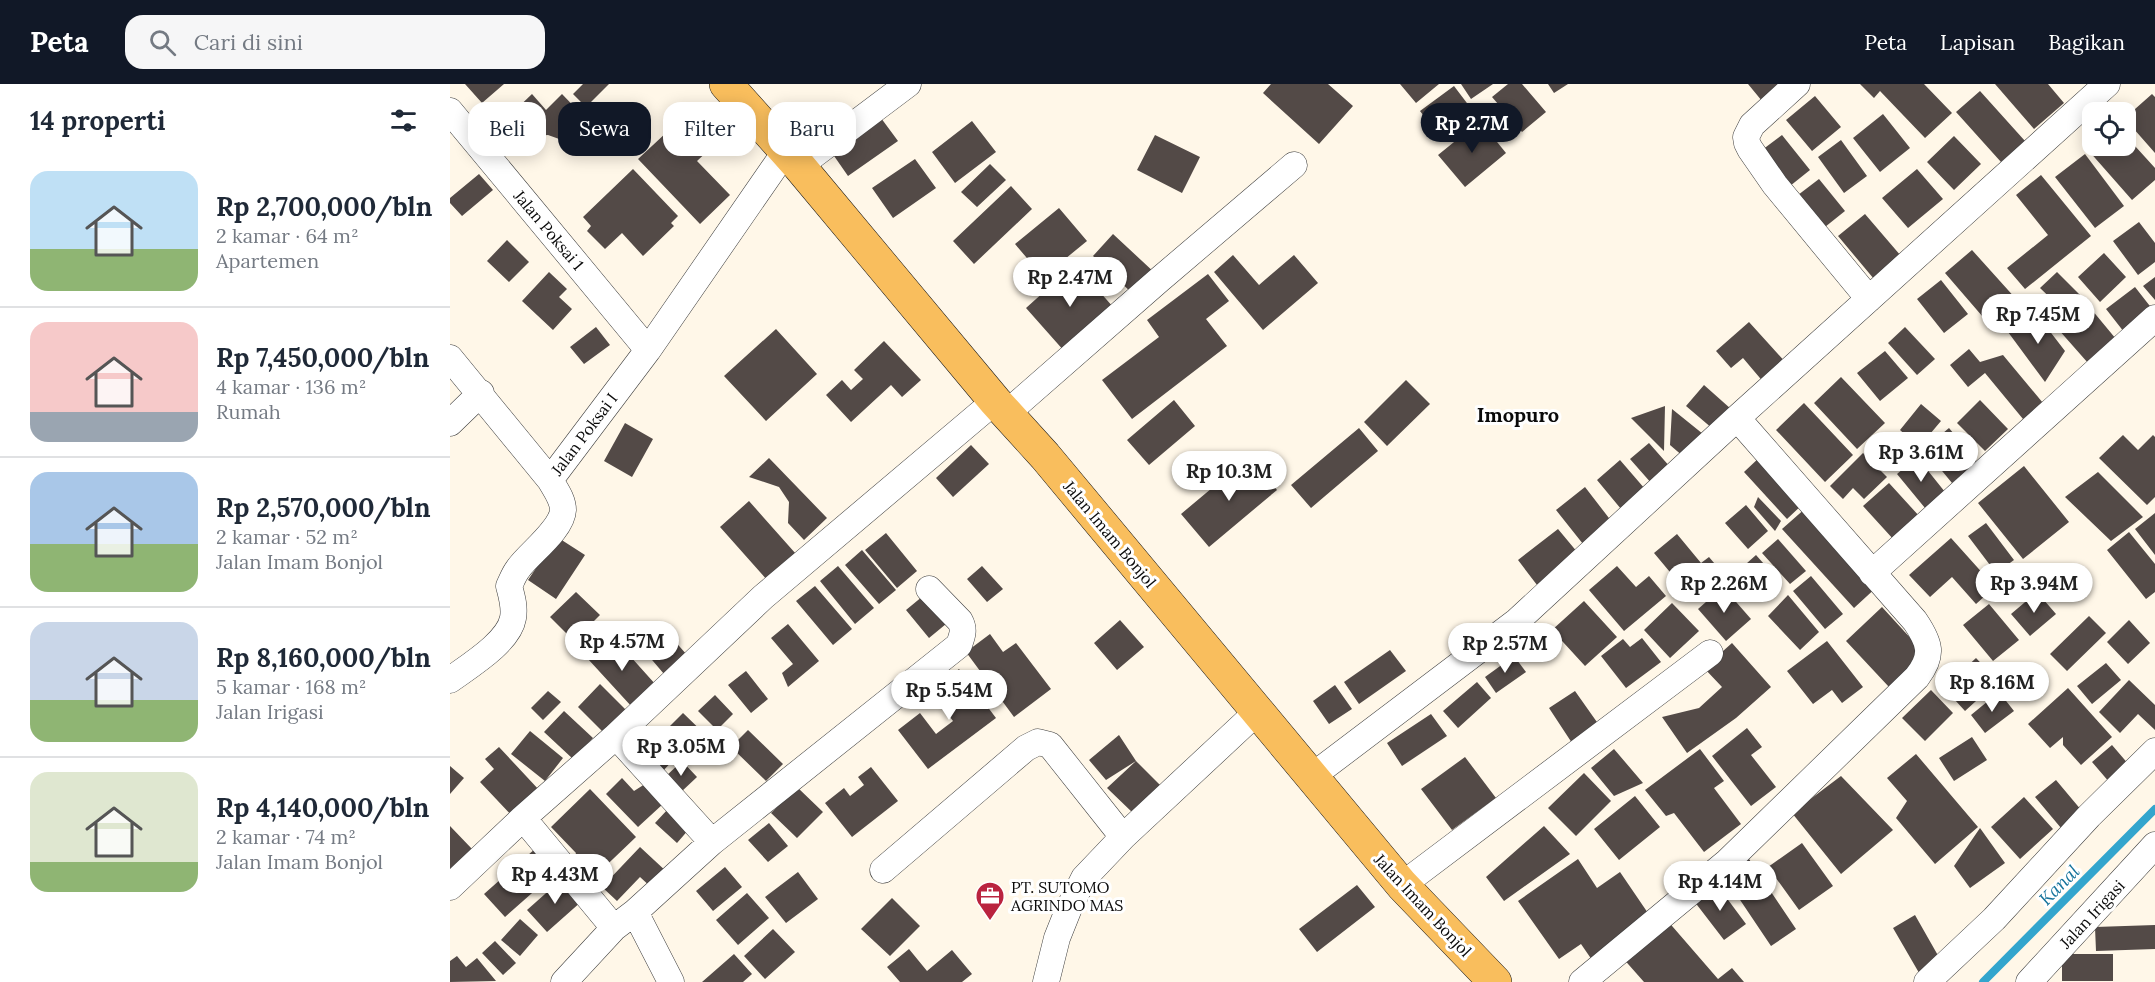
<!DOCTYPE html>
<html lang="id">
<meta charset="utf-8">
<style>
:root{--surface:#fff;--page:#f6f6f7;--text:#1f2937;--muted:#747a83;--line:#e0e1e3;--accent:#111827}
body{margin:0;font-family:Lora,serif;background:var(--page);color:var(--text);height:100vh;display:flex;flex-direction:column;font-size:22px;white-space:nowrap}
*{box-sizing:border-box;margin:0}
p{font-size:20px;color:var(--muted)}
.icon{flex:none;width:33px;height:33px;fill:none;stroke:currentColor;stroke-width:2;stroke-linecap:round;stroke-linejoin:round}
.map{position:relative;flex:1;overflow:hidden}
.panel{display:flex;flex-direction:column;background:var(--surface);width:450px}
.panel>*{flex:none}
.guide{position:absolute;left:18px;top:18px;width:570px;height:54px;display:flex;gap:12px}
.fabs{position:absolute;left:1632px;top:18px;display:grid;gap:12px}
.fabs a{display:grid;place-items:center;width:54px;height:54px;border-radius:12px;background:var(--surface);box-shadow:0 3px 15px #0003;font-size:30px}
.price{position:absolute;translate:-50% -51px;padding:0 14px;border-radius:21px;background:#fff;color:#222;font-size:20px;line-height:39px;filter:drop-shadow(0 2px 3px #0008)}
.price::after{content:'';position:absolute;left:50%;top:36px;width:18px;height:14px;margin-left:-9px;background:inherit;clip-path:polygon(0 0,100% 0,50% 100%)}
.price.current{background:var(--accent);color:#fff}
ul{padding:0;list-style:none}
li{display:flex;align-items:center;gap:18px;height:150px;padding:0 30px}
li+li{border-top:2px solid var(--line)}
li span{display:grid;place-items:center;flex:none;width:168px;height:120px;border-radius:18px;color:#555}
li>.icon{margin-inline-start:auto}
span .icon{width:72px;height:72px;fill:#fffc;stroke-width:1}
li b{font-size:26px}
h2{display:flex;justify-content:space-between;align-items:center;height:72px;padding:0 30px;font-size:26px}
.chip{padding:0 21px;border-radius:18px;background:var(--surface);box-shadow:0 3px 15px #0003;font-size:21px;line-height:54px}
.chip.current{background:var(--accent);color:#fff}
header{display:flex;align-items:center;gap:36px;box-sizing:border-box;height:84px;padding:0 30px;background:var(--accent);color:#fff}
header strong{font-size:28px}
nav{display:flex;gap:33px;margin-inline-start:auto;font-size:21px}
.search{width:420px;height:54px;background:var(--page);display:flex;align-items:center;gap:15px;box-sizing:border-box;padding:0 21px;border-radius:18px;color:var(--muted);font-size:22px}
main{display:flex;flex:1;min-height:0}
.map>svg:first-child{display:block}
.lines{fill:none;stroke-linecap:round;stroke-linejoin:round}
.stream{stroke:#33a5cd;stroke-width:8}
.building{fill:#534a47}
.street-casing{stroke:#3d3d3d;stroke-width:27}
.primary-casing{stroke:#1b1b1b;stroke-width:34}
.street{stroke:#fff;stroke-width:26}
.primary{stroke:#f9be5d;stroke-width:33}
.labels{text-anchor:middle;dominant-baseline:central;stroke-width:6;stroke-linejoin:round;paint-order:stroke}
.street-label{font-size:16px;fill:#0a0a0a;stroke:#fff}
.poi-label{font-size:16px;fill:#0a0a0a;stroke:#fff;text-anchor:start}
.water-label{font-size:18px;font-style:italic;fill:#15739b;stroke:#fff}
.quarter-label{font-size:20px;font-weight:bold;fill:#0a0a0a;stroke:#fff}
</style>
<header>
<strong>Peta</strong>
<div class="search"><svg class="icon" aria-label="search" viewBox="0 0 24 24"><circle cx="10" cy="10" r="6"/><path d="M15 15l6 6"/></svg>Cari di sini</div>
<nav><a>Peta</a><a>Lapisan</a><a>Bagikan</a></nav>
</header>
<main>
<section class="panel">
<h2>14 properti<svg class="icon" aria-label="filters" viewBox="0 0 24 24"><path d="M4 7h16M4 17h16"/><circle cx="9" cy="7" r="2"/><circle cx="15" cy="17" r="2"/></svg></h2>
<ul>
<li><span style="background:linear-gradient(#bfe0f5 65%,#8fb573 0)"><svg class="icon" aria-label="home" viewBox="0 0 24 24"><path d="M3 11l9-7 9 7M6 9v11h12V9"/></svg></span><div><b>Rp 2,700,000/bln</b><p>2 kamar · 64 m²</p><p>Apartemen</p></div></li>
<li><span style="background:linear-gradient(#f6c9c9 75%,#9aa5b1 0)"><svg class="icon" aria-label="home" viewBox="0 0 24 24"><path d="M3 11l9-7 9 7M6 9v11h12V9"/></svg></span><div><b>Rp 7,450,000/bln</b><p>4 kamar · 136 m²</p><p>Rumah</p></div></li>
<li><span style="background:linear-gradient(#a9c7e8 60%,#8fb573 0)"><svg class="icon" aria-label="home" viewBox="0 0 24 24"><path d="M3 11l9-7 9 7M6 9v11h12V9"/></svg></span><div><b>Rp 2,570,000/bln</b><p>2 kamar · 52 m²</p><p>Jalan Imam Bonjol</p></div></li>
<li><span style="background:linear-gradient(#c9d6e8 65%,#8fb573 0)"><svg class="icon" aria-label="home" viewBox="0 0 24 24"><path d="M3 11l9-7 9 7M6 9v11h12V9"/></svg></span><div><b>Rp 8,160,000/bln</b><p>5 kamar · 168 m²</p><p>Jalan Irigasi</p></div></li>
<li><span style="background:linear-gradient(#dfe7d0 75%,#8fb573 0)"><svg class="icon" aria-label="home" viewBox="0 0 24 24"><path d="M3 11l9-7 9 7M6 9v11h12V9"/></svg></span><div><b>Rp 4,140,000/bln</b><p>2 kamar · 74 m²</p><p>Jalan Imam Bonjol</p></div></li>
</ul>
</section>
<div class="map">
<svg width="1705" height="898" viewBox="0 0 1705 898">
<rect width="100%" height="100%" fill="#fff7e8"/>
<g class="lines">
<path class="stream" d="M1533,898L1705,725"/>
</g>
<path class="building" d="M15,0H54L32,19Z
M133,0H159L136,23L123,10Z
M821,0H878L903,22L869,60L813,9Z
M950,0H989L966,19Z
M1011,0H1043L1021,15Z
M1058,0H1072L1096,28L1072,48L1042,13Z
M1098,0H1118L1104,9Z
M1298,0H1331L1312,17Z
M1410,0H1474L1502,29L1475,54L1430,7L1424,14Z
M1545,0H1598L1614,19L1584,45Z
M1004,2L1026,31L992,56L970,27Z
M1530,7L1575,57L1551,78L1506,28Z
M82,10L96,26L112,10L136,35L112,56L98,51L84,52L76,56L56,35Z
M1702,10L1705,13V69L1676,36V33Z
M1365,12L1391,43L1362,67L1336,36Z
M247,20L275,51L247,77L280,111L250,140L188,75Z
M1433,30L1460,64L1430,88L1403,54Z
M431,34L448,57L398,92L382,69Z
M522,37L546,68L505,99L482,68Z
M1030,37L1056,69L1015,103L988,71Z
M705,51L750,73L732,109L687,86Z
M1332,51L1360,86L1340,102L1312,66Z
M1504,52L1531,80L1504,106L1477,78Z
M1391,56L1417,92L1394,109L1368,73Z
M1643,62H1673L1678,68L1685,62L1705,84V96L1682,116L1638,66Z
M1635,70L1674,122L1645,144L1605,93Z
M465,75L486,104L443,134L422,104Z
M540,80L556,96L527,123L511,108Z
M183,85L228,132L221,139L224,142L193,172L172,149L155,165L137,147L141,142L133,133Z
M1467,85L1493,115L1458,144L1432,114Z
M29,90L43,106L12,132L0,119V114Z
M1591,91L1641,152L1575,205L1557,184L1598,151L1566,111Z
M1369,95L1395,127L1375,143L1348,111Z
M561,102L582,125L524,180L503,157Z
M609,124L637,157L593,193L565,160Z
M1415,130L1451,172L1424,195L1388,152Z
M1689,138L1705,159V178L1688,191L1663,157Z
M663,150L706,190L685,212L643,172Z
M57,156L79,178L59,198L37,177Z
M1522,166L1567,216L1539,240L1495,189Z
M1654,169L1676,193L1650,218L1628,193Z
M783,171L809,201L844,171L868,199L813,246L764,188Z
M625,180L664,224L615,268L576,224Z
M99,188L117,205L109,213L122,225L103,246L72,217Z
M1607,188L1632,213L1616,229L1590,204Z
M758,190L779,217L756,235L777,262L682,335L652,296L709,253L697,236Z
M1705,193V216L1693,202Z
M1491,196L1518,230L1494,249L1467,215Z
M1685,203L1703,226L1674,248L1656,225Z
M1637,220L1666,255L1638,279L1608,245Z
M1585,228L1615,267L1595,298L1558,248Z
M1299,238L1338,281L1315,300L1293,274L1281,284L1266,267Z
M146,243L160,261L134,280L120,263Z
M1455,243L1485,275L1467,291L1438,259Z
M326,245L367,290L316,337L274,292Z
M434,257L471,296L452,313L441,301L401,338L376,311L392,296L401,306L413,295L404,286Z
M1519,265L1530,278L1553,271L1593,319L1573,335L1535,289L1518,303L1500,281Z
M1435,267L1458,294L1430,317L1407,289Z
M1391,293L1435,339L1407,365L1364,319Z
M956,296L980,320L937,362L914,338Z
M1254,301L1281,325L1263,345L1236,322Z
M724,316L745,342L699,381L677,356Z
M1530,316L1558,345L1535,367L1507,339Z
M1354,319L1403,371L1375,398L1326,346Z
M1471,320L1491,337L1469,363L1450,346Z
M1215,322L1214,367L1181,334Z
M1222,325L1253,350L1234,373L1220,361Z
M175,339L203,355L182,393L154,377Z
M909,344L928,367L861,424L841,401Z
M1499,344L1527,378L1502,399L1474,365Z
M1673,351L1688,366L1703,351L1705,353V413L1697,421L1649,374Z
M1199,359L1221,384L1202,400L1180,375Z
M521,361L539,380L503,413L486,394Z
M1413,369L1437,393L1414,415L1403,404L1393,415L1380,402Z
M1311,372L1354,419L1337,435L1294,388Z
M799,373L827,406L759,463L731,430Z
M1467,373L1495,408L1475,424L1447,390Z
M319,374L377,434L354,456L338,439L339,418L329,403L299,393Z
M1170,376L1195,405L1171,425L1147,396Z
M1574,382L1619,438L1573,475L1528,419Z
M1648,388L1693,433L1661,457L1615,413Z
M1439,399L1470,433L1444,456L1413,422Z
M1135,403L1162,438L1133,460L1106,426Z
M1308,413L1331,437L1325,447L1304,423Z
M299,417L346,470L317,496L270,443Z
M1296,421L1318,447L1298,465L1275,439Z
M1357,423L1429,501L1404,524L1332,445Z
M1705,429V471L1685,445Z
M1536,439L1564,476L1546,489L1518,452Z
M1108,445L1128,469L1087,501L1068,476Z
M1679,448L1705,480V508L1696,515L1657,466Z
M436,449L467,487L447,504L415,466Z
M1227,450L1251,479L1259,473L1276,493L1245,518L1204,469Z
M107,453L135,471L106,515L78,496Z
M1501,454L1545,503L1526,520L1502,493L1480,513L1459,491Z
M1328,455L1356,487L1340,500L1312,469Z
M412,466L446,506L429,520L395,481Z
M1306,471L1331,499L1310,518L1297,504L1291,510L1278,496Z
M388,482L424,524L405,540L370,497Z
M532,482L553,505L537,518L517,495Z
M1167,482L1186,503L1199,492L1216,512L1174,547L1139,506Z
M1361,492L1393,530L1375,545L1343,507Z
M365,502L402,545L383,561L346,517Z
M1273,503L1301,535L1276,557L1248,525Z
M126,508L150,531L124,557L100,533Z
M1587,508L1606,530L1580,552L1561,530Z
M1338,511L1369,548L1350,566L1318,532Z
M473,512L496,540L479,554L456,526Z
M1134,517L1167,553L1135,582L1102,546Z
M1222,519L1249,547L1220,574L1194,546Z
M1539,520L1569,556L1543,577L1513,541Z
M1432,523L1475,570L1439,603L1396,557Z
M1639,532L1656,549L1617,587L1600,570Z
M670,536L694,563L667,586L644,559Z
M1679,536L1700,559L1678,580L1657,558Z
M208,538L237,571L214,590L186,557Z
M338,540L369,577L338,603L332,589L343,580L321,554Z
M540,550L553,568L566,559L601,605L564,633L516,568Z
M163,553L206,601L182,623L138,575Z
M1192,554L1211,578L1176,604L1151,572L1173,555L1180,563Z
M1377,557L1413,603L1392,619L1382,606L1363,620L1337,587Z
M1282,559L1321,603L1286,634L1237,669L1212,633L1249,624L1272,603L1254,584Z
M940,566L956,587L909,620L894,598Z
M1064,572L1076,588L1046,609L1035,593Z
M1526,574L1548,597L1515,627L1494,604Z
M1656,579L1671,596L1642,620L1627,602Z
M509,585L546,634L478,685L448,646L470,629L486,650L503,637L480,607Z
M296,587L318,615L301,629L278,601Z
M1679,596L1705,621V646L1688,630L1670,649L1649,628Z
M1027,598L1041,614L1008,644L993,627Z
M150,600L177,627L154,649L128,623Z
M885,601L902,625L879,640L863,617Z
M1618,604L1662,653L1631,681L1613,661V653L1600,664L1578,640Z
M1481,606L1503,629L1475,657L1452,634Z
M98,607L111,618L93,636L81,624Z
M1125,607L1149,641L1122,659L1099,624Z
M1549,608L1564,627L1535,649L1521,631Z
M265,611L283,630L267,646L248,627Z
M114,627L143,654L123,675L94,648Z
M233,629L264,659L247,675L217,645Z
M981,630L997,652L952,682L937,659Z
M1297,644L1312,663L1301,671L1326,703L1301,722L1262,672Z
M298,646L333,680L316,697L281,663Z
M80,647L113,674L95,697L61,670Z
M669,651L686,677L712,703L684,730L657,704L686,677L656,696L639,676Z
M210,653L229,670L212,688L193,670Z
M1522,653L1537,676L1504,697L1489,674Z
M1662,661L1680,682L1660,699L1642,678Z
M49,663L90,707L63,733L30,698L44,685L35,675Z
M1164,665L1193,699L1164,712L1141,684Z
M1250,665L1274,697L1264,704L1291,740L1254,768L1224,729L1216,732L1195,706Z
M1466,670L1528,743L1485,780L1446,734L1457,717L1437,694Z
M1015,673L1046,714L1002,746L971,705Z
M232,677L247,693L230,709L215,693Z
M0,682L14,694L0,710Z
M421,683L448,717L402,753L375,719L394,704L400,712L414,701L408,693Z
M1134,689L1161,717L1126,752L1098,724Z
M1391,692L1443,746L1391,790L1342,729Z
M172,694L184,707L195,700L213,720L188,743L156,710Z
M1606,696L1632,727L1611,744L1585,713Z
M347,703L373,728L347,754L321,729Z
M140,705L186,753L141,796L123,777L126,769L101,743Z
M1185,712L1210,743L1169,776L1144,745Z
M1574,713L1603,745L1570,775L1541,743Z
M218,725L240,744L227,759L205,739Z
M319,739L338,762L318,778L298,756Z
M0,742L23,766L0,788Z
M1094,742L1120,770L1054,817L1036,793Z
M1530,744L1555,779L1520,804L1504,782Z
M1352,759L1383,802L1349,826L1318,783Z
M190,763L218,789L203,805L190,793L167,817L152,803Z
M86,764L107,787L55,833L34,810Z
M1128,775L1147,804L1170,788L1202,835L1142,876L1131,860L1109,875L1068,817Z
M1299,775L1346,845L1321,862L1274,792Z
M275,783L292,803L263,827L246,807Z
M348,788L368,815L336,839L315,813Z
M113,794L132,817L97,848L77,826Z
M907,801L925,823L867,868L849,845Z
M1267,801L1296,840L1274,856L1244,817Z
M297,809L319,834L288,861L266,836Z
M442,814L470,842L440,872L411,845Z
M1465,831L1490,875L1472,894L1443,844Z
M70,835L88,851L70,872L51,856Z
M1216,835L1268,895L1282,884L1294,898H1194L1171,872Z
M1705,841V865L1646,867L1645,843Z
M323,845L345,868L315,895L294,872Z
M45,857L66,879L53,891L32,869Z
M459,865L477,887L502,866L522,890L512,898H450L437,883Z
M284,870L302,890L293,898H252Z
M1612,870H1663V897H1612Z
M7,872L16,883L27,874L46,897L0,898V877Z"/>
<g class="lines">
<g class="street-casing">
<path id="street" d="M1347,0L1302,41L1296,53L1297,59L1300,65L1325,101L1419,215
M0,27L198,266
M349,82L458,0
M0,274L100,396C105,405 113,415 113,426C112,446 78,470 68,485C64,490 62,496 59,502C62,513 65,523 63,534C59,558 19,582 0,596
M557,329L709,196L844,81
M0,339L31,309
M100,396L198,266L335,68
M1422,489L1705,234
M166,652L262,758
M861,693L1067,537L1287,334L1657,0
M73,734L164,844
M433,786L576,664L588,658L600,661L673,753
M952,801L1260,569
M0,803L73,734L166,652L313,513L545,317
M185,828L221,898
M114,898L164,844L185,828L262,758L509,561C512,552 515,546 510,537L479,505
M596,898L607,854L619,824L634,794L673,753L807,628
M1132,898L1277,778L1467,593C1484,571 1480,559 1465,537L1287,334
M1477,898L1544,835L1639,732L1705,667
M1579,898L1705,761"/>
</g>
<g class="primary-casing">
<path id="primary" d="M276,0L349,82L545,317L595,372L952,801L1045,898"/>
</g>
<use href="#street" class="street"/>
<use href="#primary" class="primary"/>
</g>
<defs>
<g id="office-pin" transform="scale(1.5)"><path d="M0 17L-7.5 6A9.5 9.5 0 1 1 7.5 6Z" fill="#ba233f" stroke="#fff"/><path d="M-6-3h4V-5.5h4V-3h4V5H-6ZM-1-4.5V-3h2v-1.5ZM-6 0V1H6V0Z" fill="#fff"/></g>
</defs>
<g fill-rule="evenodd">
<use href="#office-pin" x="540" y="812"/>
</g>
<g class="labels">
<g class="street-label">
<text transform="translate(99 146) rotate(50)">Jalan Poksai 1</text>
<text transform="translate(134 350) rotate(-53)">Jalan Poksai I</text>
<text transform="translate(660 450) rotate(50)">Jalan Imam Bonjol</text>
<text transform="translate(973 821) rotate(47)">Jalan Imam Bonjol</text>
<text transform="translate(1642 830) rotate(-47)">Jalan Irigasi</text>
</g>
<g class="poi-label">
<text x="561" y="803">PT. SUTOMO<tspan x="561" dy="18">AGRINDO MAS</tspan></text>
</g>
<g class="water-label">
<text transform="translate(1609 801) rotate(-45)">Kanal</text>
</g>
<g class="quarter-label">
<text x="1068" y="330">Imopuro</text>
</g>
</g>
</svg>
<div class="fabs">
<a><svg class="icon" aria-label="locate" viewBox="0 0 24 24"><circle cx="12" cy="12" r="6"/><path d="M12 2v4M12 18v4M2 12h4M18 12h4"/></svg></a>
</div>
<b class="price current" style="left:1022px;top:70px">Rp 2.7M</b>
<b class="price" style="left:620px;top:224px">Rp 2.47M</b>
<b class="price" style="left:1588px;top:261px">Rp 7.45M</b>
<b class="price" style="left:1471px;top:399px">Rp 3.61M</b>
<b class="price" style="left:779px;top:418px">Rp 10.3M</b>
<b class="price" style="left:1274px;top:530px">Rp 2.26M</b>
<b class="price" style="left:1584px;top:530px">Rp 3.94M</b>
<b class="price" style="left:172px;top:588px">Rp 4.57M</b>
<b class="price" style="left:1055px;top:590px">Rp 2.57M</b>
<b class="price" style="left:1542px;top:629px">Rp 8.16M</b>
<b class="price" style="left:499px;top:637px">Rp 5.54M</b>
<b class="price" style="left:231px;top:693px">Rp 3.05M</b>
<b class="price" style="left:105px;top:821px">Rp 4.43M</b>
<b class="price" style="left:1270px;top:828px">Rp 4.14M</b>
<div class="guide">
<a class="chip">Beli</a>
<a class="chip current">Sewa</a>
<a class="chip">Filter</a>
<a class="chip">Baru</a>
</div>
</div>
</main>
